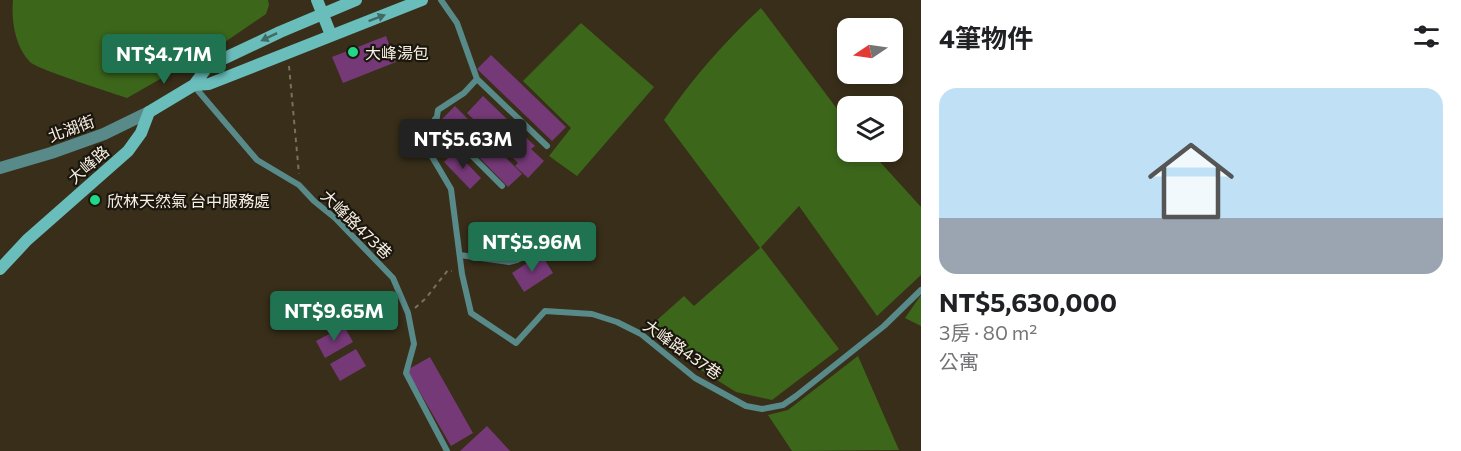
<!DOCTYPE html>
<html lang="zh-TW">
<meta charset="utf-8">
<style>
:root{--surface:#fff;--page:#f6f6f6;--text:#202124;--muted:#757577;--accent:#207351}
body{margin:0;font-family:Commissioner,"Noto Sans TC",sans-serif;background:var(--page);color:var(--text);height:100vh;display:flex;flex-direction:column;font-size:22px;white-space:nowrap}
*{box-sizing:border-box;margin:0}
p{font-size:20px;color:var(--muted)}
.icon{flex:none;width:33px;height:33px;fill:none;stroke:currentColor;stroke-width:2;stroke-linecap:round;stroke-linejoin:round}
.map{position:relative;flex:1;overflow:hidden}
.drawer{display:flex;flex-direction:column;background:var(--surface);width:540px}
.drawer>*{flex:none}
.needle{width:39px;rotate:257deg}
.tools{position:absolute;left:837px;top:18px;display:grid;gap:12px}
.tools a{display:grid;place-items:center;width:66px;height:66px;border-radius:12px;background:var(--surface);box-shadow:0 3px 9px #0003;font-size:30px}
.price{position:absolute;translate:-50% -51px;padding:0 14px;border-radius:6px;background:var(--accent);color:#fff;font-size:20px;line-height:39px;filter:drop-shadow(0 2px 3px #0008)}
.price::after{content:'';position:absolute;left:50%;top:36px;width:18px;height:14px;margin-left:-9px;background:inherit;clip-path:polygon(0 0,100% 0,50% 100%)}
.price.on{background:#222;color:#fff}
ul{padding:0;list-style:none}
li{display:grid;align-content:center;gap:12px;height:318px;padding:0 18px}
li span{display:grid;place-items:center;height:186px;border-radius:18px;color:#555}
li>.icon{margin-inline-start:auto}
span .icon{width:108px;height:108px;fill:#fffc;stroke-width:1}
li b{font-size:26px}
h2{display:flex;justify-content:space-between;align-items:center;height:72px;padding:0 18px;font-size:26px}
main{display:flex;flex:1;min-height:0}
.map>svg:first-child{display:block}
.green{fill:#3c671b}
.building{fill:#763978}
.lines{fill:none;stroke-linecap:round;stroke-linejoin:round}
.path{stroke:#79715f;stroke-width:2;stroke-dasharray:4.5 4.5;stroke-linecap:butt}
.lane{stroke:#578a89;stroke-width:6}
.street{stroke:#578a89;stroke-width:12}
.secondary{stroke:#69bebc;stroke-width:12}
.oneway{fill:#426a65}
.poi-dot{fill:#20d887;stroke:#1c170e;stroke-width:2}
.labels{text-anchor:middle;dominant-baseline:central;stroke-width:4.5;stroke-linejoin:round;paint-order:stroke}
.poi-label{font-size:16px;fill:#f6efe3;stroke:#1c170e;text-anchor:start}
.street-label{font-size:16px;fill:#f6efe3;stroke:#1c170e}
</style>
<main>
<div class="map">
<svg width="921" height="451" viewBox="0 0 921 451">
<rect width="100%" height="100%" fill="#382e19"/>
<path class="green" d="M13,0H268L269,5L266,14L225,42L127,98C112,93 37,69 30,62C15,47 11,20 13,0Z
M761,8L847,122L848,152H871L921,207V275L877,316L799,206L761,247L839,349L772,400L736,392L701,370L647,329L684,296L694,306L760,248L664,120C692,79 725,41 761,8Z
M581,23L654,87L577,176L549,156L571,128L523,81Z
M921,295V326L905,318Z
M858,356L899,450L792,451L768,415L788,410Z"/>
<path class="building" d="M386,36L396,62L343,83L332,57Z
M491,55L566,127L552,141L477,69Z
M483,96L535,146L531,149L544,161L528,178L515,166L518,163L467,113Z
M455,106L522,174L508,187L442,119Z
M455,151L481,178L470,189L444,162Z
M541,254L553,273L524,292L512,273Z
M344,326L353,342L325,358L316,341Z
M356,349L366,366L340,381L330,364Z
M430,357L473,433L451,446L407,370Z
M487,426L510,451H460Z"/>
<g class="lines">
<path class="path" d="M289,66L299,174
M415,308L426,298L448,270L452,271"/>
<path class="lane" d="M441,0L457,23L477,79L464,93L438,110L431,155L451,189L462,274L471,313L516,343L545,311L592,314L617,322L641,334L695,378L746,406L762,409L783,405L796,396L884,326L921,290
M477,79L547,146
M194,86L257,160L299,185L314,201L335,218L393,278L408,313L414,344L406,373L447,451
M435,119L502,186
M460,255L509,262L517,260L538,250"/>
<path class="street" d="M0,168L51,153L104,134L149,112"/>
<path class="secondary" d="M317,0L331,35
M194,85L209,84L422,0
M0,269L27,240L128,151L141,133L149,112L194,85L208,66L280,32L356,0"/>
</g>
<defs><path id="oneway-solid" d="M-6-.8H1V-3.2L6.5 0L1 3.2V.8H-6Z" transform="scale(1.5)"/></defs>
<g class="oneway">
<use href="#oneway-solid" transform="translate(377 18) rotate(-21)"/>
<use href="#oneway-solid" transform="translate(269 37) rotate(154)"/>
</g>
<g class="poi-dot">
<circle cx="353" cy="52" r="6"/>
<circle cx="95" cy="200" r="6"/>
</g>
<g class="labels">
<g class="poi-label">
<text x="365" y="52">大峰湯包</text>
<text x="107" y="200">欣林天然氣 台中服務處</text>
</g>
<g class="street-label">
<text transform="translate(71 128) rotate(-20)">北湖街</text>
<text transform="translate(88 164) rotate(-41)">大峰路</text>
<text transform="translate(357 224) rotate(44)">大峰路473巷</text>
<text transform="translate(683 349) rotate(35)">大峰路437巷</text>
</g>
</g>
</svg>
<div class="tools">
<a><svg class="needle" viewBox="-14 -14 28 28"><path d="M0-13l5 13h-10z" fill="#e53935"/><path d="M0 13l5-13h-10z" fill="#757577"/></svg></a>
<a><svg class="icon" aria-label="layers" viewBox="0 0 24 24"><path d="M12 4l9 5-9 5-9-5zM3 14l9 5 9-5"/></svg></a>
</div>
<b class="price" style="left:164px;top:85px">NT$4.71M</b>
<b class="price on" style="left:463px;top:170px">NT$5.63M</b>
<b class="price" style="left:532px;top:273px">NT$5.96M</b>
<b class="price" style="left:334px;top:342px">NT$9.65M</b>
</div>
<section class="drawer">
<h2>4筆物件<svg class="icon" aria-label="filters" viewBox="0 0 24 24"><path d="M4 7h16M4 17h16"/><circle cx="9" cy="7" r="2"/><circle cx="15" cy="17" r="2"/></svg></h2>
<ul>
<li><span style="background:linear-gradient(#bfe0f5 70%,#9aa5b1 0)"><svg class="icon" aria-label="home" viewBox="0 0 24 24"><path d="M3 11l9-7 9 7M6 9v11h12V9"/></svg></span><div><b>NT$5,630,000</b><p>3房 · 80 m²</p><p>公寓</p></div></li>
</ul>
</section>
</main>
